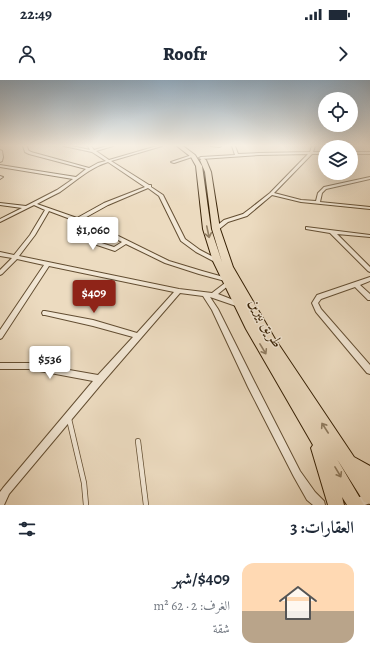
<!DOCTYPE html>
<html lang="ar">
<meta charset="utf-8">
<style>
:root{--surface:#fff;--page:#f2f2f3;--text:#1f2937;--muted:#747a83;--line:#e0e1e3;--accent:#8f2418}
body{margin:0;font-family:Alegreya,Amiri,serif;background:var(--page);color:var(--text);direction:rtl;height:100vh;display:flex;flex-direction:column;font-size:15px;white-space:nowrap}
*{box-sizing:border-box;margin:0}
p{font-size:13px;color:var(--muted)}
.icon{flex:none;width:22px;height:22px;fill:none;stroke:currentColor;stroke-width:2;stroke-linecap:round;stroke-linejoin:round}
.map{position:relative;height:425px;overflow:hidden;direction:ltr}
.side{display:flex;flex-direction:column;background:var(--surface);flex:1}
.side>*{flex:none}
.buttons{position:absolute;left:318px;top:12px;display:grid;gap:8px}
.buttons a{display:grid;place-items:center;width:40px;height:40px;border-radius:50%;background:var(--surface);box-shadow:0 4px 16px #0002;font-size:20px}
.price{position:absolute;translate:-50% -34px;padding:0 9px;border-radius:4px;background:#fff;color:#222;font-size:13px;line-height:26px;filter:drop-shadow(0 1px 2px #0008)}
.price::after{content:'';position:absolute;left:50%;top:24px;width:12px;height:9px;margin-left:-6px;background:inherit;clip-path:polygon(0 0,100% 0,50% 100%)}
.price.selected{background:var(--accent);color:#fff}
ul{padding:0;list-style:none}
li{display:flex;align-items:center;gap:12px;height:100px;padding:0 16px}
li+li{border-top:1px solid var(--line)}
li span{display:grid;place-items:center;flex:none;width:112px;height:80px;border-radius:12px;color:#555}
li>.icon{margin-inline-start:auto}
span .icon{width:48px;height:48px;fill:#fffc;stroke-width:1}
li b{font-size:17px}
h2{display:flex;justify-content:space-between;align-items:center;height:48px;padding:0 16px;font-size:17px}
.status{display:flex;justify-content:space-between;align-items:center;height:28px;padding:0 20px;background:var(--surface);direction:ltr}
.status svg{height:11px;fill:currentColor}
header{display:flex;justify-content:space-between;align-items:center;height:52px;padding:0 16px;background:var(--surface);font-size:18px;font-weight:800}
.map>svg:first-child{display:block}
.lines{fill:none;stroke-linecap:round;stroke-linejoin:round}
.lane-casing{stroke:#634e32;stroke-width:6}
.street-casing{stroke:#634e32;stroke-width:2}
.primary-casing{stroke:#351f03;stroke-width:2}
.lane{stroke:#f3e8d6;stroke-width:4.5}
.street{fill:#f3e8d6;fill-rule:evenodd}
.primary{fill:#ecdbc0;fill-rule:evenodd}
.oneway{stroke:#907d62}
.labels{text-anchor:middle;dominant-baseline:central;stroke-width:3;stroke-linejoin:round;paint-order:stroke}
.street-label{font-size:15px;fill:#351f03;stroke:#f3e8d6}
</style>
<div class="status"><b>22:49</b><svg viewBox="0 0 49 12"><path d="M0 12V9h3v3zM5 12V6h3v6zM10 12V3h3v9zM15 12V0h3v12zM26 1h20v11H26zM47 4h2v5h-2z"/></svg></div>
<header><svg class="icon" aria-label="forward" viewBox="0 0 24 24"><path d="M9 5l7 7-7 7"/></svg>Roofr<svg class="icon" aria-label="person" viewBox="0 0 24 24"><circle cx="12" cy="8" r="4"/><path d="M4 21q1-7 8-7t8 7"/></svg></header>
<div class="map">
<svg width="370" height="425" viewBox="0 0 370 425">
<rect width="100%" height="100%" fill="#ecdbc0"/>
<filter id="stains"><feTurbulence type="fractalNoise" baseFrequency=".005" numOctaves="4"/><feColorMatrix values="0 0 0 0 .2 0 0 0 0 .09 0 0 0 0 .02 0 0 0 .5 -.17"/></filter>
<radialGradient id="worn" r=".72"><stop offset=".6" stop-color="#630" stop-opacity="0"/><stop offset="1" stop-color="#630" stop-opacity=".3"/></radialGradient>
<g class="lines">
<g class="lane-casing">
<path id="lane" d="M69,339L84,403L86,425
M138,361L146,425"/>
</g>
<g class="street-casing">
<path id="street" d="M23,66H27L28,70L31,72L89,88L98,83L106,81L92,72L64,66H72L90,70L88,66H91L94,70L107,66H113L96,71L109,80L157,66H162L111,81L149,105H151V107L163,115L185,159L200,170L219,180L220,181L219,182H215L196,172L181,161L159,116L148,108L108,125L81,140L94,144L169,181L202,191L227,198L228,199L227,200L225,201L199,194L165,183L126,164L115,171L85,161L83,157L89,146L49,131L35,155L19,176L179,209L212,213L225,203H229L230,204L229,205L218,214L241,223L242,225L241,227H239L210,217L218,229L254,301L300,391L315,412L324,421L325,425H313L307,420L294,397L248,307L212,230L203,216L180,213L103,302L9,414L4,425H0V412L3,408L93,301L29,289H0V283H29L98,295L133,257L93,246L45,235H43L42,233L43,231H45L93,240L137,253L174,212L49,186L2,258L0,259V250L44,185L17,179L2,194L0,195V190L12,178L0,176V172L14,175L30,155L45,130L34,125L0,142V139L22,128L0,125V123L26,126L57,110L73,99L0,87V85L76,97L86,89L29,74L25,72ZM108,82L145,107L104,123L77,138L37,124C44,120 52,116 60,112C76,101 89,88 108,82ZM93,147L122,162L114,167L89,159L87,157Z
M211,66H221L220,67Z
M232,66H235L238,74L259,73L310,72L312,66H315L313,72H325V74H312L274,113L301,120L316,121L318,113L324,107L370,97V99L326,109L322,113L320,122L370,127V129L301,122L272,115L247,136L228,142L218,150H214V148L224,140L243,134L251,128L270,113L308,74L259,75L201,79L199,78L201,77L235,75Z
M0,70L2,71L3,77L2,81L0,82Z
M351,72H370V74H351Z
M192,75L195,76L174,83L171,82Z
M0,96L3,97L0,99Z
M306,147L370,155V157L337,154L370,187V192L368,191L330,153L306,149Z
M370,197V201L360,205L370,214V220H368L355,207L321,219L318,223L321,229L370,285V294L367,293L316,232L312,223L317,215Z
M370,413V423L365,425H348L349,421Z"/>
</g>
<g class="primary-casing">
<path id="primary" d="M177,66H183L195,75L202,86L211,149L222,182L212,149L205,92L200,80L203,78L206,80L211,92L220,149L233,187L275,259L354,377L370,386V424L364,422L337,379L364,425H347L342,417L344,425H328L311,368L313,365L246,249L213,181L203,149L196,86L191,77Z"/>
</g>
<use href="#lane" class="lane"/>
<use href="#street" class="street"/>
<use href="#primary" class="primary"/>
</g>
<defs><path id="oneway-shaft" d="M-6 0H5M1.5-3L5.5 0L1.5 3" fill="none" stroke-width="1.6" stroke-linecap="round" stroke-linejoin="round"/></defs>
<g class="oneway">
<use href="#oneway-shaft" transform="translate(208 152) rotate(78)"/>
<use href="#oneway-shaft" transform="translate(263 269) rotate(59)"/>
<use href="#oneway-shaft" transform="translate(325 348) rotate(-123)"/>
<use href="#oneway-shaft" transform="translate(338 392) rotate(59)"/>
</g>
<linearGradient id="sky" x2="0" y2="1"><stop stop-color="#91aabe"/><stop offset="0.52" stop-color="#f6efe3"/><stop offset="1" stop-color="#f6efe3" stop-opacity="0"/></linearGradient>
<rect width="370" height="126" fill="url(#sky)"/>
<g class="labels">
<g class="street-label">
<text transform="translate(266 243) rotate(61)">طريق بيرين</text>
</g>
</g>
<rect width="100%" height="100%" filter="url(#stains)"/>
<rect width="100%" height="100%" fill="url(#worn)"/>
</svg>
<div class="buttons">
<a><svg class="icon" aria-label="locate" viewBox="0 0 24 24"><circle cx="12" cy="12" r="6"/><path d="M12 2v4M12 18v4M2 12h4M18 12h4"/></svg></a>
<a><svg class="icon" aria-label="layers" viewBox="0 0 24 24"><path d="M12 4l9 5-9 5-9-5zM3 14l9 5 9-5"/></svg></a>
</div>
<b class="price" style="left:93px;top:171px">$1,060</b>
<b class="price selected" style="left:94px;top:234px">$409</b>
<b class="price" style="left:50px;top:300px">$536</b>
</div>
<section class="side">
<h2>العقارات: 3<svg class="icon" aria-label="filters" viewBox="0 0 24 24"><path d="M4 7h16M4 17h16"/><circle cx="9" cy="7" r="2"/><circle cx="15" cy="17" r="2"/></svg></h2>
<ul>
<li><span style="background:linear-gradient(#ffd9b3 60%,#b9a48a 0)"><svg class="icon" aria-label="home" viewBox="0 0 24 24"><path d="M3 11l9-7 9 7M6 9v11h12V9"/></svg></span><div><b>$409/شهر</b><p>الغرف: 2 · 62 m²</p><p>شقة</p></div></li>
</ul>
</section>
